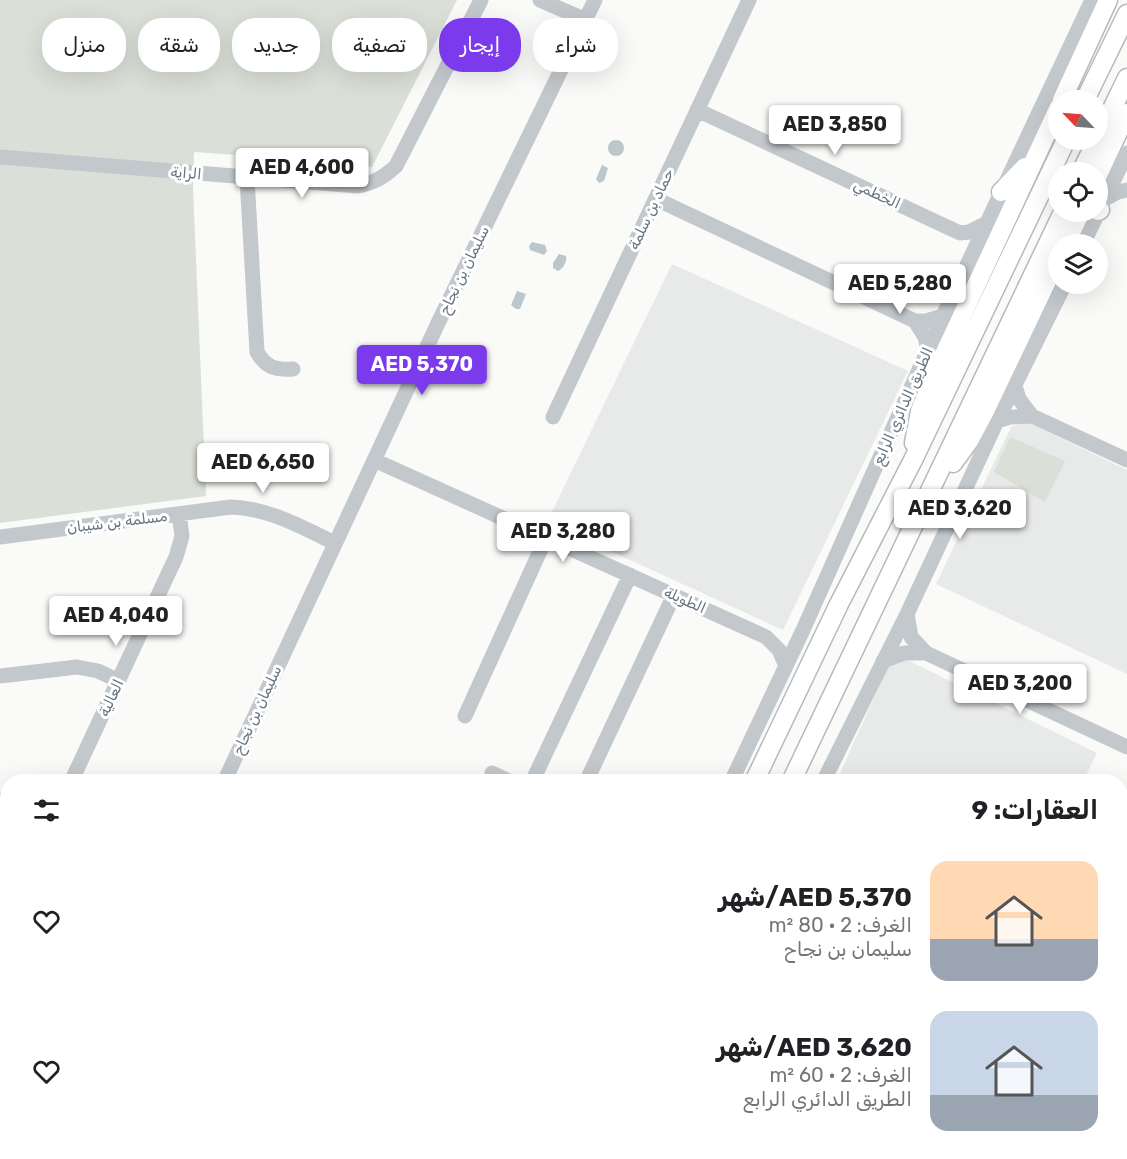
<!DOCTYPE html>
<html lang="ar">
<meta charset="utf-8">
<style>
:root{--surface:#fff;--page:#f6f6f6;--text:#202124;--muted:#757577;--accent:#7c3aed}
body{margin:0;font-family:Rubik,"Noto Naskh Arabic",sans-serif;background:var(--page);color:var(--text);direction:rtl;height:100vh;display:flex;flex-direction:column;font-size:22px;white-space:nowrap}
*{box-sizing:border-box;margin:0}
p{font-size:20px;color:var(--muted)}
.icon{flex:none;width:33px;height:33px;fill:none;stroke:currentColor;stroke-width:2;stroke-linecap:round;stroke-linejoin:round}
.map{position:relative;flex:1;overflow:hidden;direction:ltr}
.details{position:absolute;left:0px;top:774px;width:1128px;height:386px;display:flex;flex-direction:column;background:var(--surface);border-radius:24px 24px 0 0;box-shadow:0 6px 24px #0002;direction:rtl}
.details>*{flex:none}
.top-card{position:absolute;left:18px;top:18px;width:600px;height:54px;direction:rtl;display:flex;gap:12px}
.needle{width:39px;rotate:295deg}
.controls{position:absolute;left:1048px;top:90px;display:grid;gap:12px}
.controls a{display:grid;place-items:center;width:60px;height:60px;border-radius:50%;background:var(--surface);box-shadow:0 6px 24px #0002;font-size:30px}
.price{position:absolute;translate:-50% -51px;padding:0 14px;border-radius:6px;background:#fff;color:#222;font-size:20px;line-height:39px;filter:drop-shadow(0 2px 3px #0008)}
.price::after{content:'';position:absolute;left:50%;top:36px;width:18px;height:14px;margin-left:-9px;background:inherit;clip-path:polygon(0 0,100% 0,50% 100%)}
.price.current{background:var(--accent);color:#fff}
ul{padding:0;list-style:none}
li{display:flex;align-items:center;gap:18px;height:150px;padding:0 30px}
li span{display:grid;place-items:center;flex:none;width:168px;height:120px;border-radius:18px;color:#555}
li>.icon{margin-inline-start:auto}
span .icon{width:72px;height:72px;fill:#fffc;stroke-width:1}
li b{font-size:26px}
h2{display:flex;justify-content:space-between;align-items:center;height:72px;padding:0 30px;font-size:26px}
.pill{padding:0 21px;border-radius:24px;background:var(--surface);box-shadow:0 6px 24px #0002;font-size:21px;line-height:54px}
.pill.current{background:var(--accent);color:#fff}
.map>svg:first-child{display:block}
.built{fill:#e8e9e9}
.green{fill:#dadfd7}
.water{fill:#bbc7cb}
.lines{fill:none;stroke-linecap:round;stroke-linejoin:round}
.major-casing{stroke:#b5babe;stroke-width:21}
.minor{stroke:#c3c8cc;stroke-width:15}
.major{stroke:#fff;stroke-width:18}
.labels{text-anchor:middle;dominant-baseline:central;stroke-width:6;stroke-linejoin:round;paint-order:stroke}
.street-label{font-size:15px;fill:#657683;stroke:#fff}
</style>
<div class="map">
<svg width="1127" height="1159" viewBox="0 0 1127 1159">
<rect width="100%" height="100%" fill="#fafaf8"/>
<path class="built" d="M672,264L908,371L783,630L547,522Z
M1027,422L1127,470V674L936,584L1011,427Z
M901,657L1097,753L1083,781L836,782L888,667Z"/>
<path class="green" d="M0,0H457L372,167L289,160L285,155L271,154L267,157L194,152L193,188L206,496L0,523Z
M1010,437L1065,461L1045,502L994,472Z"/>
<path class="water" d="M608 148a8 8 0 1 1 16 0a8 8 0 1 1-16 0Z
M602,165L608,168L604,181L599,183L596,179Z
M532,242L545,245L547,251L544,255L530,250L529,246Z
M559,254L566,256C567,262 564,268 558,271L553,268V263Z
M517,291L526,294L520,309H516L511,305Z"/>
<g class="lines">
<g class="major-casing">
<path id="major" d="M1062,100L1108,0
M1085,100L1127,14
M1098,138L1127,78
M1081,172L1097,140
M1098,175L1127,113
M1001,192L1025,167
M1098,211L1100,210
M1065,244L1081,212
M914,443L920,411L939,365L1059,107
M953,463L969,441L984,413L1059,256
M754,782L839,604L913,460L1066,140
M791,782L1063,212
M570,1159L574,1152
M611,1159L615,1152"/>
</g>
<path class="minor" d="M540,0L586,20
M697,110L960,233L969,232L987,223
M0,157L358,186C374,183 384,177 396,166L481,0
M247,178L257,352C266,368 276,370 293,369
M656,199L915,321
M1105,199L1118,192L1127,190
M1083,244L1127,153
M928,350L925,337L915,321H926L943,316
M1015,386L1019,399L1032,416L1127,460
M553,417L749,0
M997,421L1010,417L1032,416
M374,460L766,637L779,650L786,666
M0,537L231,507C269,508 301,527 335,543
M907,614L911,637L926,653L1127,747
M883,661L904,653H926
M0,676L77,667L98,671L119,681
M465,716L546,538
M492,773L511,782
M71,782L176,557L182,536L179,514
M224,782L439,321L595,0
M532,782L630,575
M586,782L674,595
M731,782L803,630L943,316L1092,0
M823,782L907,614L997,421L1065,284
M0,800L8,803
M0,952L8,955
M1120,1031L1127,1034
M0,1043L8,1027
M952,1152L968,1159
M243,1159L246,1152
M396,1159L399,1152
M555,1159L558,1152
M643,1159L647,1152
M760,1159L763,1152"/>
<use href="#major" class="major"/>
</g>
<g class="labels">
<g class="street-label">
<text transform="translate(186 173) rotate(5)">الراية</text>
<text transform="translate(877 194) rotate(25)">الخطمي</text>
<text transform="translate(651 209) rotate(-65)">حماد بن سلمة</text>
<text transform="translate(464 270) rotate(-64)">سليمان بن نجاح</text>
<text transform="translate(903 406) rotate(-66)">الطريق الدائري الرابع</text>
<text transform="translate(117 522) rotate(-7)">مسلمة بن شيبان</text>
<text transform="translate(685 600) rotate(24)">الطويلة</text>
<text transform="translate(111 698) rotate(-65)">العالية</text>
<text transform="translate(257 710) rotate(-65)">سليمان بن نجاح</text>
</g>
</g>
</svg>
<div class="controls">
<a><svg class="needle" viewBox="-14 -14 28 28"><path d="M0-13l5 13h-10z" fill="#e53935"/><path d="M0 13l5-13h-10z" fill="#757577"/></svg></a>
<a><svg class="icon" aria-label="locate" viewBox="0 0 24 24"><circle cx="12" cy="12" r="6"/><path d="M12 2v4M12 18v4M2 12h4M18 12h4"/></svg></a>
<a><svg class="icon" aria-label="layers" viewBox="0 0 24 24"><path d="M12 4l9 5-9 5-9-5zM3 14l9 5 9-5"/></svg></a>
</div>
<b class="price" style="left:835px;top:156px">AED 3,850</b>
<b class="price" style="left:302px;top:199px">AED 4,600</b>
<b class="price" style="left:900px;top:315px">AED 5,280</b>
<b class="price current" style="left:422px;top:396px">AED 5,370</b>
<b class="price" style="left:263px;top:494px">AED 6,650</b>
<b class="price" style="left:960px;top:540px">AED 3,620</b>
<b class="price" style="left:563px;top:563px">AED 3,280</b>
<b class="price" style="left:116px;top:647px">AED 4,040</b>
<b class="price" style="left:1020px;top:715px">AED 3,200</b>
<div class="top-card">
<a class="pill">شراء</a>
<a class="pill current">إيجار</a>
<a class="pill">تصفية</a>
<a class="pill">جديد</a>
<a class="pill">شقة</a>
<a class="pill">منزل</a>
</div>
<section class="details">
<h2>العقارات: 9<svg class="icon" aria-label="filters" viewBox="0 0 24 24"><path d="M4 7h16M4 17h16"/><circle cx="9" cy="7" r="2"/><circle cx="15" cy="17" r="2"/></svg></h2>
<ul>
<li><span style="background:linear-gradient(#ffd9b3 65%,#9aa5b1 0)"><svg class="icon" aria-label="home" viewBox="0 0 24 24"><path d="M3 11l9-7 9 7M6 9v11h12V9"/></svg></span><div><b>AED 5,370/شهر</b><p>الغرف: 2 · 80 m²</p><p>سليمان بن نجاح</p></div><svg class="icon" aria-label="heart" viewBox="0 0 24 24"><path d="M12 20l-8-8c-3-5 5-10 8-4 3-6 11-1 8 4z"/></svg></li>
<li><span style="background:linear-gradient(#c9d6e8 70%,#9aa5b1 0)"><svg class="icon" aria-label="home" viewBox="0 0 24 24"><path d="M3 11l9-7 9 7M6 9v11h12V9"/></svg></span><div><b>AED 3,620/شهر</b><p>الغرف: 2 · 60 m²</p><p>الطريق الدائري الرابع</p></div><svg class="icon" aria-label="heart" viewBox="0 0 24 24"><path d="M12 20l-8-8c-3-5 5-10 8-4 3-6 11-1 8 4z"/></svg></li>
</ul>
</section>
</div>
